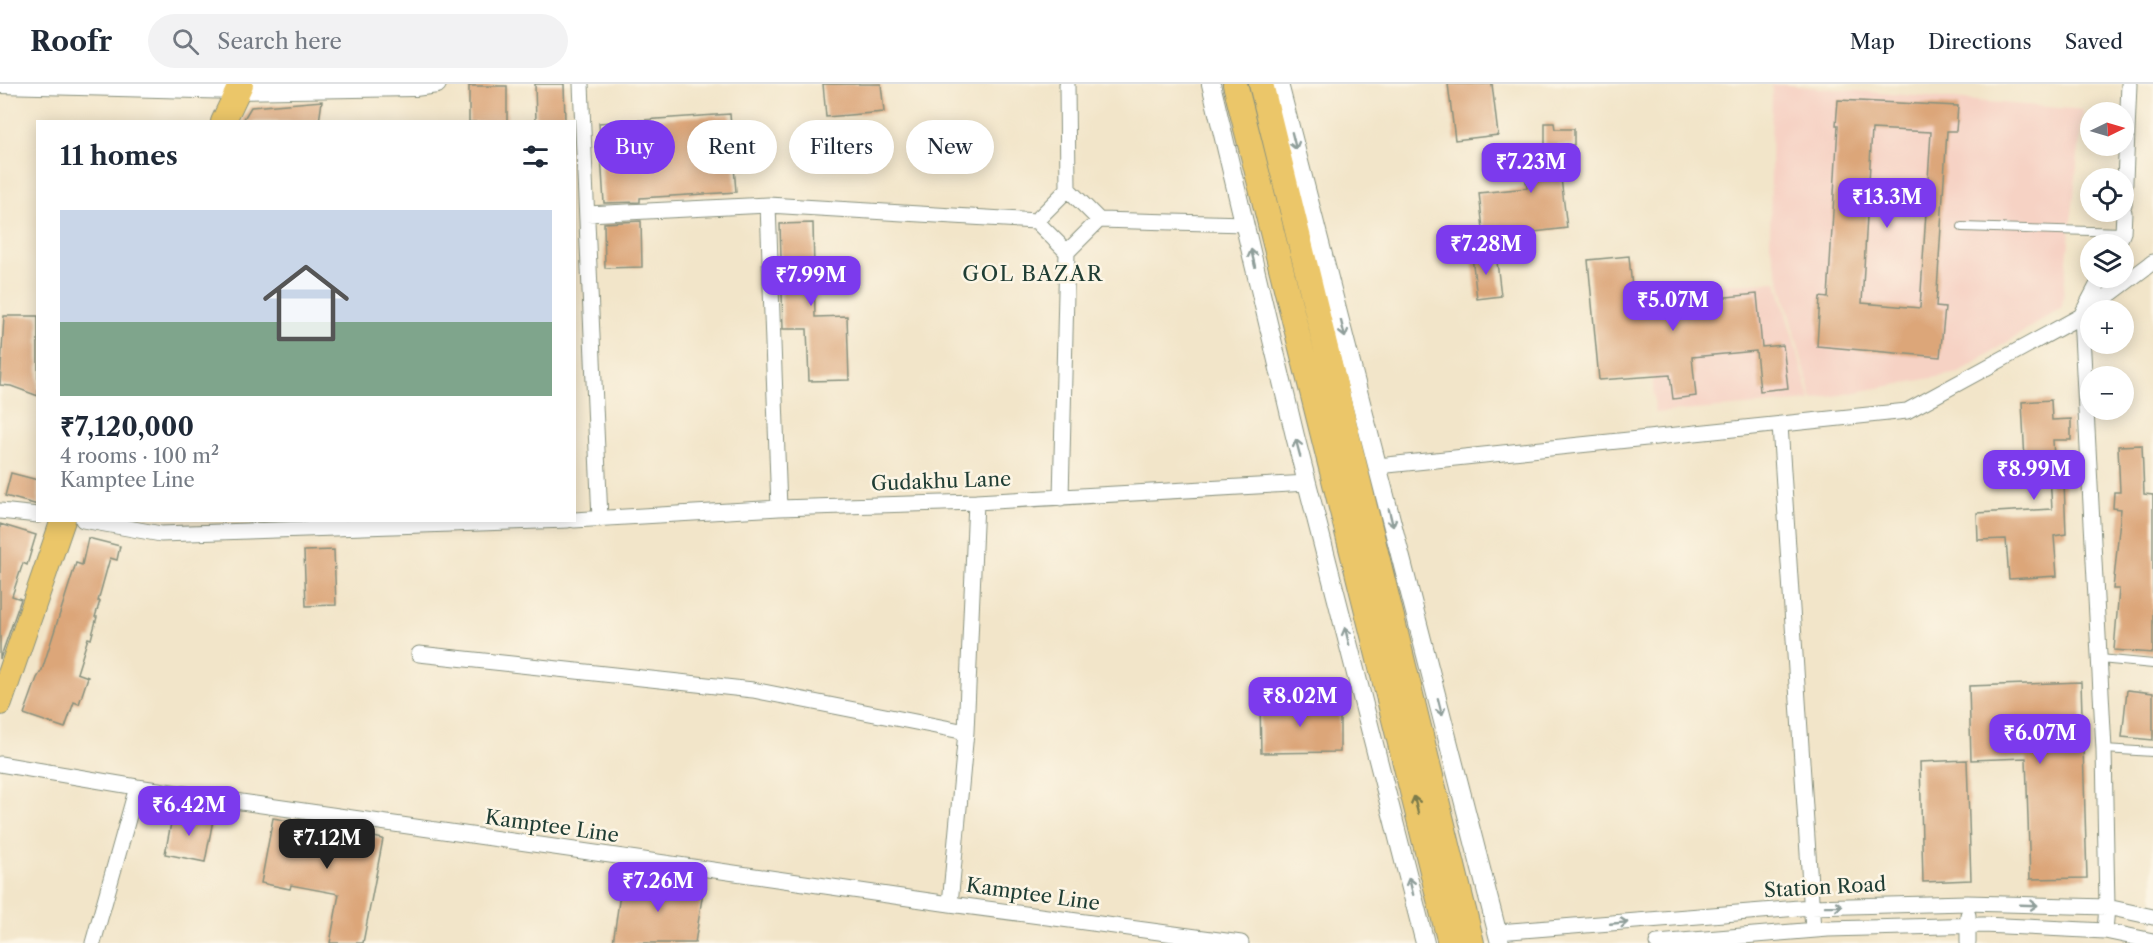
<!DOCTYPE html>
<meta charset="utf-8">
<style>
:root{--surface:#fff;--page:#f2f2f3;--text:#1f2937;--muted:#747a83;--line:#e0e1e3;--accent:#7c3aed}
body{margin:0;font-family:"Libre Caslon Text",serif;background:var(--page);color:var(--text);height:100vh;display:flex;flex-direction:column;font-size:22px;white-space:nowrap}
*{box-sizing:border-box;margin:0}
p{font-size:20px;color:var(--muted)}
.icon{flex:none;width:33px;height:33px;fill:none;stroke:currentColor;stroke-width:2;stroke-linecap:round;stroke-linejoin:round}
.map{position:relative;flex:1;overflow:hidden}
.sheet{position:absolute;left:36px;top:36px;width:540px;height:402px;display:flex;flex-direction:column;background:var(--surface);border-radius:0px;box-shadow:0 3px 15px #0003}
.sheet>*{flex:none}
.guide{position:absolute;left:594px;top:36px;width:570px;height:54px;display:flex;gap:12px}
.needle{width:39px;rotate:85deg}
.buttons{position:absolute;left:2080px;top:18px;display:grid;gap:12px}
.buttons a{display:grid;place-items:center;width:54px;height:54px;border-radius:50%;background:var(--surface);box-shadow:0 3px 15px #0003;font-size:30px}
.price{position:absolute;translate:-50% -51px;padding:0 14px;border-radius:12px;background:var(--accent);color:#fff;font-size:20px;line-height:39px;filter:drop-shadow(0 2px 3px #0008)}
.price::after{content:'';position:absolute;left:50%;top:36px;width:18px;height:14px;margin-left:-9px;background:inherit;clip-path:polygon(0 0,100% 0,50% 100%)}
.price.on{background:#222;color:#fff}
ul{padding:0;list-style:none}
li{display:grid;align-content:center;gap:12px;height:318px;padding:0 24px}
li span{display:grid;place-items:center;height:186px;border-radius:0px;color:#555}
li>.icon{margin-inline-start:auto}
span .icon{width:108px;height:108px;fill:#fffc;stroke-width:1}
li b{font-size:26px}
h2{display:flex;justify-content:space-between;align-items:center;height:72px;padding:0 24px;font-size:26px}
.tag{padding:0 21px;border-radius:27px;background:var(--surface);box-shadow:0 3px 15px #0003;font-size:21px;line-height:54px}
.tag.on{background:var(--accent);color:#fff}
header{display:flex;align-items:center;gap:36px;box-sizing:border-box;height:84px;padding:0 30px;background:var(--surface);border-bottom:2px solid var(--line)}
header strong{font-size:28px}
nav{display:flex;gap:33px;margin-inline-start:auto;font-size:21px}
.search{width:420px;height:54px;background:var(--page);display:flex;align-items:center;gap:15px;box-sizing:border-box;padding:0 21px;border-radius:33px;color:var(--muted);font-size:22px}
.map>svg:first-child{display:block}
.built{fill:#f6d2c4}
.building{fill:#dca679;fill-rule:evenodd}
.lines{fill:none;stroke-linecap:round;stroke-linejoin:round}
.service-casing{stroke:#88917e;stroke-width:10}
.minor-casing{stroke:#88917e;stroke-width:17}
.tertiary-casing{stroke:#88917e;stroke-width:20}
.primary-casing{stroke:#88917e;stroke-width:26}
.service{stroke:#fff;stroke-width:8}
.minor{stroke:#fff;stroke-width:15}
.tertiary{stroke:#fff;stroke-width:18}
.primary{stroke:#ebc669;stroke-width:24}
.oneway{stroke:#8f9e9a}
.oneway2{stroke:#7b7b4c}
.labels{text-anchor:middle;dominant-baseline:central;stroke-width:5;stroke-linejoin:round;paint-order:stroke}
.street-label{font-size:20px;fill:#1f3d34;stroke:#fcf5e5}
.neighbourhood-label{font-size:21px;letter-spacing:1.5px;fill:#1f3d34;stroke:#fcf5e5}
</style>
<header>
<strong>Roofr</strong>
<div class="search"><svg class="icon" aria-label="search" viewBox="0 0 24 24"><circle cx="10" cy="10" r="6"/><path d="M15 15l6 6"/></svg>Search here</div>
<nav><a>Map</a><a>Directions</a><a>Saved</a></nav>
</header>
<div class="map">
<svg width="2153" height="859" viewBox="0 0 2153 859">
<rect width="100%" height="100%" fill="#fcf5e5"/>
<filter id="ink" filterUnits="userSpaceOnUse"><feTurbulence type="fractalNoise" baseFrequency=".0167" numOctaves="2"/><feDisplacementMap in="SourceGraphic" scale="12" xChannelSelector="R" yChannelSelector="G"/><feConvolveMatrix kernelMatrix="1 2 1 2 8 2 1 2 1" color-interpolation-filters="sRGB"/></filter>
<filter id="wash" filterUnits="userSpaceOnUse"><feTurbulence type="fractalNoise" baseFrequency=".008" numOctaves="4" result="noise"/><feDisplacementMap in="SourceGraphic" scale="24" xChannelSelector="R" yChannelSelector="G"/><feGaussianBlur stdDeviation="1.35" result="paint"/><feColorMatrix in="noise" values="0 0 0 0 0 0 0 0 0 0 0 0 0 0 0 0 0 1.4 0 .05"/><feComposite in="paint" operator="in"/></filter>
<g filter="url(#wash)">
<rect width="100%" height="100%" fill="#f2e5c9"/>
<path class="built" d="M1772,0L2083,26L2062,223L1959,289L1813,316L1770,161Z
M1777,198L1811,317L1655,329L1649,248L1689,245L1686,201Z"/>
<g id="blocks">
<path class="building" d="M535,0H564L565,38H536Z
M823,0H881L884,28L826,33Z
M1448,0H1492L1498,51L1455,56Z
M469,2H507V38H469Z
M1838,16L1958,22L1956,47H1947L1936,223L1945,224L1940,273L1817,262L1820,213L1828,214L1838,41H1836ZM1872,45L1931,48L1920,224L1862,219Z
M322,17L319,38H242L251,23Z
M730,30L736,108L640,114V118L604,119L599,39Z
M1545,39H1554L1555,45H1574V61H1557L1567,144L1484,154L1479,109L1527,104L1523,72L1545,69Z
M641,137L642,183L605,184L604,139Z
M813,139L815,233L847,232L849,296L809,297L807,245H783L780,140Z
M1496,169L1501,212L1477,215L1472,172Z
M1629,172L1633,214L1684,210L1685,217L1757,210L1762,263L1783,261L1788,304L1760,307L1756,267L1692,273L1696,312L1673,315L1670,291L1599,296L1588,176Z
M4,232H38V312L11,302L0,301Z
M2051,316L2052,336L2071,335V356H2053L2054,374L2063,373L2066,450L2054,452L2057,492L2009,495L2006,455L1978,456L1977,429L2052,425L2049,377L2025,378L2022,318Z
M2142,361L2144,410L2153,411V569L2114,566L2119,505H2113L2121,425L2113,424L2114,408H2120L2118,362Z
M11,389L38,396V421L5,412Z
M0,440L36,451L27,481L23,479L12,512L21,515L0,575Z
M88,454L120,462L117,476L110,474L98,517H100L95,533H97L91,555L88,554L77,589L88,593L79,620L74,618L65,644L24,630L37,594L42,586L76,479L82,481Z
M334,466L336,521L306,522L304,467Z
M2081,598L2087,794L2030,795L2026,674L1971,676L1969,602Z
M2127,606L2153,609V656L2122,653Z
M1340,619V668L1261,669L1260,620Z
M1967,676L1971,796L1923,798L1920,678Z
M173,729L213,736L205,778L165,770Z
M273,734L307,740V738L383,755L363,859H330L339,810L291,801L290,805L261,799Z
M668,795L704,801L695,859H613L622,796L667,802Z"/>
</g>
</g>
<g filter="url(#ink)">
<use href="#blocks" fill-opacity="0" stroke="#88917e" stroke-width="1.5"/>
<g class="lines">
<g class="service-casing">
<path id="service" d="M1962,143L2123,148
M2100,575L2153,580
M2104,665L2153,668"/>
</g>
<g class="minor-casing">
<path id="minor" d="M581,0L600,435
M1067,0L1068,105
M768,121L1036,137L1067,168L1099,136L1068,105L1036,137
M2124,121L2129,0
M587,130L768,121L779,424
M1099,136L1245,140
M2118,160L2123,148L2124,128
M2101,194L2081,232L2104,665L2107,823L2105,847
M1780,341L1813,846
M1378,382L1907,327L2081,232L2153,178
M1061,414L1067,168
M0,427L38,431
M83,436L161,450L568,436
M574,436L779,424L976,418L1308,399
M419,570L753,606L966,648
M0,680L137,703L950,820L1241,859
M950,820L966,648L976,418
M1968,831V859
M1498,848L1811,823L1967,819L2107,823L2153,833
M93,859L137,703
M1657,859L1828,845L1983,841L2105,847L2153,857"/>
</g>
<g class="tertiary-casing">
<path id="tertiary" d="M0,0L237,6L415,3L437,0
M1211,0L1295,352L1425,859
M1279,0L1500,859"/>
</g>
<g class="primary-casing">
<path id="primary" d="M1235,0L1450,859
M1261,0L1472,859
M223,38L241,0
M0,619L63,436"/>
</g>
<use href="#service" class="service"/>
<use href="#minor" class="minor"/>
<use href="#tertiary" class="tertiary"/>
<use href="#primary" class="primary"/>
</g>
<defs><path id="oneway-shaft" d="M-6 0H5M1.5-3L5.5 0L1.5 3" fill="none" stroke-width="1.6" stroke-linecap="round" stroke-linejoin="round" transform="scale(1.5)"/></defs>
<g class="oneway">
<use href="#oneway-shaft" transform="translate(1294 57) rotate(76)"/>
<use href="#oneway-shaft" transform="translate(1253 174) rotate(-103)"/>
<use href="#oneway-shaft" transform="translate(1343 245) rotate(76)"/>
<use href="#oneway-shaft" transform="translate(1298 364) rotate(-105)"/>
<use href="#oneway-shaft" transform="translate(1391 434) rotate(76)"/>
<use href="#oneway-shaft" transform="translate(1347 552) rotate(-104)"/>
<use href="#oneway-shaft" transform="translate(1440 623) rotate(76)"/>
<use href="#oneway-shaft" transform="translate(1411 802) rotate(-104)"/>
<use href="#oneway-shaft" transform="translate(2029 821) rotate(2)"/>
<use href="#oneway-shaft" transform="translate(1834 822) rotate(-1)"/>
<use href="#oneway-shaft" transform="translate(1619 839) rotate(-5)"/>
</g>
<use class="oneway2" href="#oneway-shaft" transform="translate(1416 721) rotate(-104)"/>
</g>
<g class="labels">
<g class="street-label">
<text transform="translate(941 397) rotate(-2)">Gudakhu Lane</text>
<text transform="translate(552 742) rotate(8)">Kamptee Line</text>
<text transform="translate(1825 803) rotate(-3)">Station Road</text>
<text transform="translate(1033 810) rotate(8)">Kamptee Line</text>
</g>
<g class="neighbourhood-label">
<text x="1033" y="189">GOL BAZAR</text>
</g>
</g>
</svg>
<div class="buttons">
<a><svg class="needle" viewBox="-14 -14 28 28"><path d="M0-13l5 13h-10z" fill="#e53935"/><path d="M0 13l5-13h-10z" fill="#747a83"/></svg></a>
<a><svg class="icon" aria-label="locate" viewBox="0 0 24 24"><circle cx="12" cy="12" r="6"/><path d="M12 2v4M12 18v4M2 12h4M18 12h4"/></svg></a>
<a><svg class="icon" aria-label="layers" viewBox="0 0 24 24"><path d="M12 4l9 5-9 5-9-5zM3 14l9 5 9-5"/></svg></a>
<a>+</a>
<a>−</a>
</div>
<b class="price" style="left:1531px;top:110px">₹7.23M</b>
<b class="price" style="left:1887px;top:145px">₹13.3M</b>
<b class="price" style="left:1486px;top:192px">₹7.28M</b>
<b class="price" style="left:811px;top:223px">₹7.99M</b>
<b class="price" style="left:1673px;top:248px">₹5.07M</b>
<b class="price" style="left:2034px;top:417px">₹8.99M</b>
<b class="price" style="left:1300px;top:644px">₹8.02M</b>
<b class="price" style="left:2040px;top:681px">₹6.07M</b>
<b class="price" style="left:189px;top:753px">₹6.42M</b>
<b class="price on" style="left:327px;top:786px">₹7.12M</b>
<b class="price" style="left:658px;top:829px">₹7.26M</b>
<div class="guide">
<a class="tag on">Buy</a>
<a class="tag">Rent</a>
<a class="tag">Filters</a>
<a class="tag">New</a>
</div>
<section class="sheet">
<h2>11 homes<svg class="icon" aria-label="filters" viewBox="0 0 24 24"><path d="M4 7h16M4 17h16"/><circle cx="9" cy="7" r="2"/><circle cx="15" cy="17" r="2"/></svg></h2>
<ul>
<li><span style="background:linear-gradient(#c9d6e8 60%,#7fa58c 0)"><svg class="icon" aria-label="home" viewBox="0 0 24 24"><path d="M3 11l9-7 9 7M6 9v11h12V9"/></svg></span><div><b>₹7,120,000</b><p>4 rooms · 100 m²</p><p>Kamptee Line</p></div></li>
</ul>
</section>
</div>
